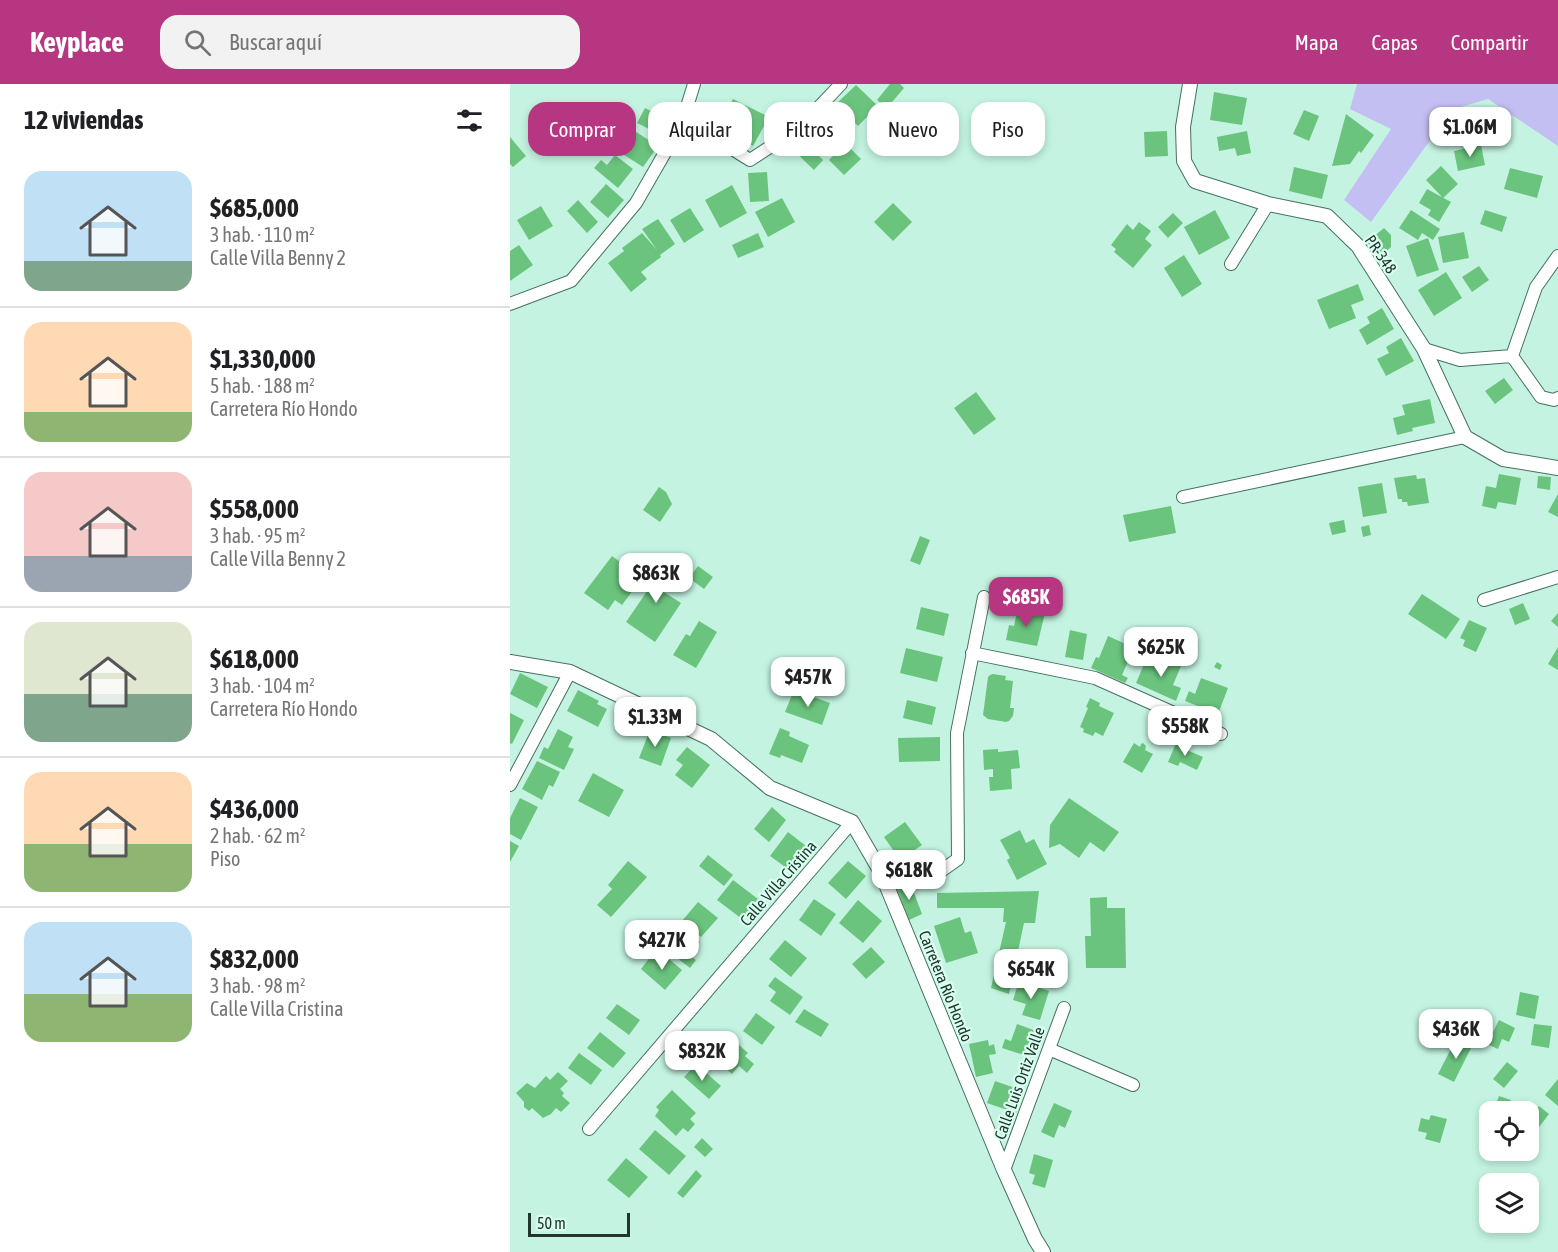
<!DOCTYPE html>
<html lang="es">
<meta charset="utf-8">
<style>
:root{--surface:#fff;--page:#f2f2f2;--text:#202124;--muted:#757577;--line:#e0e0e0;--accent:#b73681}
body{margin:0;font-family:"Asap Condensed",sans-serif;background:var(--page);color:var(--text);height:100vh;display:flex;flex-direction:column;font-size:22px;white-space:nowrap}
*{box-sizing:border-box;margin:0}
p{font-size:20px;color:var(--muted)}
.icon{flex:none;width:33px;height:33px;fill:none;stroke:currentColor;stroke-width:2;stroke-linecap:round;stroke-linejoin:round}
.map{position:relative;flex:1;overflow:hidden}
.side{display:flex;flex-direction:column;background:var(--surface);width:510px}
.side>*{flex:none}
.hud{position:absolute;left:18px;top:18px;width:570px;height:54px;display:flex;gap:12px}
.fabs{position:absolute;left:969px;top:1017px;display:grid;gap:12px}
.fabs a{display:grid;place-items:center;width:60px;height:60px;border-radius:12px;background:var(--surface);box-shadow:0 3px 9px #0003;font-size:30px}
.scale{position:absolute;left:18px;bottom:15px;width:102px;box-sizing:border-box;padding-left:6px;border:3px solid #21342d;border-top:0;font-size:16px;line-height:21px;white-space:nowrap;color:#21342d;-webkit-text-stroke:4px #d9fff0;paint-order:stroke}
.price{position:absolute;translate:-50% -51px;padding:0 14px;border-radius:12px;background:#fff;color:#222;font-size:20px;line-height:39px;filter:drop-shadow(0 2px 3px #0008)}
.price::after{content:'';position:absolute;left:50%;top:36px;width:18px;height:14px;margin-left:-9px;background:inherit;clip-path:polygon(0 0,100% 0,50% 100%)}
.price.on{background:var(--accent);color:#fff}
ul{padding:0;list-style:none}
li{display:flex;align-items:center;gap:18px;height:150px;padding:0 24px}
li+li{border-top:2px solid var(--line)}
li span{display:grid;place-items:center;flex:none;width:168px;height:120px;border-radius:18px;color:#555}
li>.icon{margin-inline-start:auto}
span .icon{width:72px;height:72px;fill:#fffc;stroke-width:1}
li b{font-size:26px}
h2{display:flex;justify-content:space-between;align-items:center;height:72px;padding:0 24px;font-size:26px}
.chip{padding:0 21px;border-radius:18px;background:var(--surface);box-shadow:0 3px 9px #0003;font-size:21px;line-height:54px}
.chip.on{background:var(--accent);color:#fff}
header{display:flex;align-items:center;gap:36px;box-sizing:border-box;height:84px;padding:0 30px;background:var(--accent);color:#fff}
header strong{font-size:28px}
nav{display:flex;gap:33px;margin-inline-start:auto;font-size:21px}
.search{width:420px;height:54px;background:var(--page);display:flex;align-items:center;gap:15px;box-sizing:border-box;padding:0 21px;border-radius:18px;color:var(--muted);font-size:22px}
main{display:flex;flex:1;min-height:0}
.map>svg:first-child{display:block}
.green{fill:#c4bff2}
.building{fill:#6bc47e}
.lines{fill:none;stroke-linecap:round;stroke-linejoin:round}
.minor-casing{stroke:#457060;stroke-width:14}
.tertiary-casing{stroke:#457060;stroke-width:16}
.minor{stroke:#fff;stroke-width:12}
.tertiary{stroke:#fff;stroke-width:14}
.labels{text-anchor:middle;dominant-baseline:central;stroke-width:4.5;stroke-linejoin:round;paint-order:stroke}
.street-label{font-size:16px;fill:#21342d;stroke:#d9fff0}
</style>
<header>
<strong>Keyplace</strong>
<div class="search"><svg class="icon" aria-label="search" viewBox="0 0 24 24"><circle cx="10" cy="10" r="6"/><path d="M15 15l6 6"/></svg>Buscar aquí</div>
<nav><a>Mapa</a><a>Capas</a><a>Compartir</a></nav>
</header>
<main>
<section class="side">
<h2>12 viviendas<svg class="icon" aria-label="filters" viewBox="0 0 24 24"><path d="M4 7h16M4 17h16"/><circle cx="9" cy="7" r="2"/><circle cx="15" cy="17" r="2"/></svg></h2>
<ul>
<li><span style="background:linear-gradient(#bfe0f5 75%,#7fa58c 0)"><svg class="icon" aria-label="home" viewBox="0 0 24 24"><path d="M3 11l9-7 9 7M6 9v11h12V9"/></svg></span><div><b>$685,000</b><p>3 hab. · 110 m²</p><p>Calle Villa Benny 2</p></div></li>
<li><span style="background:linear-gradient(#ffd9b3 75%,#8fb573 0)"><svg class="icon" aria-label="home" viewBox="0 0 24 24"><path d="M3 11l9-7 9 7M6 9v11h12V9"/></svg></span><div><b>$1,330,000</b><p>5 hab. · 188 m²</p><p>Carretera Río Hondo</p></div></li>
<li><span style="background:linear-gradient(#f6c9c9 70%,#9aa5b1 0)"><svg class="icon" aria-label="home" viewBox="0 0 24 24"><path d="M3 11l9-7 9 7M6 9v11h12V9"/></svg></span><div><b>$558,000</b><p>3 hab. · 95 m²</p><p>Calle Villa Benny 2</p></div></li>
<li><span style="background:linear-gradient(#dfe7d0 60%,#7fa58c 0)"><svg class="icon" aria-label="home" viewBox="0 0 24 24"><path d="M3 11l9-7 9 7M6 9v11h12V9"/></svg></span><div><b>$618,000</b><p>3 hab. · 104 m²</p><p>Carretera Río Hondo</p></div></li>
<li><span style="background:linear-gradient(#ffd9b3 60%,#8fb573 0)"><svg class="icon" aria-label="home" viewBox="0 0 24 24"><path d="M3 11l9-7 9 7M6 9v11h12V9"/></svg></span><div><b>$436,000</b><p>2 hab. · 62 m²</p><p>Piso</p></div></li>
<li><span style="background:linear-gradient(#bfe0f5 60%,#8fb573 0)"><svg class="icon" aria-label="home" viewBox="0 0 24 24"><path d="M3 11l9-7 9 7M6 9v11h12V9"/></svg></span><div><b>$832,000</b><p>3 hab. · 98 m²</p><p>Calle Villa Cristina</p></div></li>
</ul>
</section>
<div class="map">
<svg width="1048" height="1168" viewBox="0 0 1048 1168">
<rect width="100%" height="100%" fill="#c4f4e1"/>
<path class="green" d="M847,0H1048V62L978,15L937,27L921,55L861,138L834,116L881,45L840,25Z"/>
<path class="building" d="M380,0H390L394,4L377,24L367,16Z
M346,1L368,22L348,42L326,20Z
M704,8L737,14L732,41L700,36Z
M223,15L259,33L243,62L199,40L207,25L215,30Z
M148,23L162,30L151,51L127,39L135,24L145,29Z
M794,26L809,32L799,57L783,50Z
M836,30L864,51L851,69L849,67L840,80L822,82Z
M296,45L309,57L306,60L314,67L309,72L313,76L304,86L279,62Z
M123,46L148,62L133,83L111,69L119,57L117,55Z
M657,47L658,72L635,73L634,48Z
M737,47L741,69L727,72L725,64L709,67L707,53Z
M0,53L16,72L3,83L0,80Z
M335,59L351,75L334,91L319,76Z
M971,61L975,81L948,87L944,67Z
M105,71L123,85L108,104L84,84L91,76L97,81Z
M931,82L948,100L933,114L916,96Z
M784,83L818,91L812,115L779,107Z
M1000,84L1033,92L1027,114L994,105Z
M257,88L259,117L240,118L238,89Z
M96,100L114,116L98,134L80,118Z
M222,101L237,129L210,144L195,116Z
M917,105L941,118L929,138L918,131L921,126L909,119Z
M272,114L285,138L258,153L245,128Z
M68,116L88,138L77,149L57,127Z
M383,119L402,138L383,157L364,138Z
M31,122L43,142L19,156L7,136Z
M180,124L194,146L174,159L160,136Z
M705,126L720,154L689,171L674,143Z
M901,126L930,145L923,156L912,149L908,156L889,144Z
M975,126L997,133L992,148L970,140Z
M663,129L673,139L658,154L648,143Z
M148,135L165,160L150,171L151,173L131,188L137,195L121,208L98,179L114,167L112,164L132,149L147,166L132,145Z
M629,138L641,147L635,155L642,161L623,184L604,168L606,165L601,161L617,140L623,146Z
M874,144L881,151V163L870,173L857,158Z
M954,148L959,174L933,179L928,153Z
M248,149L254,163L228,174L222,161Z
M918,154L929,186L907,193L896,162Z
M9,161L23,181L0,197V167Z
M674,171L692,200L672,213L654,184Z
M969,182L979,196L962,208L952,193Z
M936,188L952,214L924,232L908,206Z
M848,200L854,216L841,221L846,234L819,245L807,216Z
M872,224L884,245L857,261L849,246L860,239L857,233Z
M891,254L904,277L876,292L867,275L879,269L876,263Z
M994,294L1003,306L985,320L975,307Z
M466,308L486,335L464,351L444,324Z
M920,315L925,339L902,344L903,347L887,351L883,334L895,331L892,321Z
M989,390L1011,394L1006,421L988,418L986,425L972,422L976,402L986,404Z
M906,391L907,395L915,394L919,419L898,422L897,418H892V415H888L884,394Z
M1028,392L1041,393L1040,406L1027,404Z
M872,399L877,429L853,433L848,403Z
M149,403L156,408L162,420L150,438L133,426Z
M1048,410V433L1038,428Z
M661,422L666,449L619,458L613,431Z
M834,436L836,448L822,451L819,439Z
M859,441L861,451L853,453L851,443Z
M410,452L420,456L410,481L400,477Z
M157,470L168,478L149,505L171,519L145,558L116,538L142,500L138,496Z
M102,472L132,494L112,521L105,516L98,526L74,509Z
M188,482L203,493L194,505L179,494Z
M912,510L950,535L936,555L898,530Z
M1013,519L1020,535L1005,541L999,525Z
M411,523L439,530L434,552L406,545Z
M522,527L535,529L527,562L496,556L499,541L504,542L507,528L521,531Z
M1048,529V543L1041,537Z
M959,536L977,544L966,568L953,562L955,556L950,554Z
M189,537L207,548L186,584L163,571L176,550L180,552Z
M560,546L577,550L573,576L555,573Z
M598,552L620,562L616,571L620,573L612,591L618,594L615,599L581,584L586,573L589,574Z
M1048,563V586L1038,580Z
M396,564L433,573L427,598L390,589Z
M647,571L671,582L663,601L671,604L666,617L626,599L635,578L642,582Z
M707,578L712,581L710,586L704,583Z
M10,589L38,603L27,624L0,610Z
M483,590L496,592L495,596L503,597L500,624H504L503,632L499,637L496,638L478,635L473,631L478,593L480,591Z
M691,594L718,604L708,630L675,617L679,607L685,610Z
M68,606L89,617L87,620L97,625L88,643L57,627Z
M284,606L320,619L312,641L275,628Z
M580,614L590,619L589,622L604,629L593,652L585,648L583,652L573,648L574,645L570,643L578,624L576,623Z
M397,616L426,623L422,641L393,634Z
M0,629L14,636L2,660L0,659Z
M270,644L280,648L279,652L299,661L292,679L271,671L270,674L259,670Z
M48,645L63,653L58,663L64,665L54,686L29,674L34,663L38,665Z
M140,646L161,654L151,682L129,674Z
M430,653V677L389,678L388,654Z
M667,657L679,663L677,666L693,673L687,686L670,678L668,682L658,678Z
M624,659L630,663L631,660L633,659L636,662L635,666L643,670L632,689L613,678Z
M177,663L200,681L182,704L165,691L173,681L166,676Z
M488,665V668L508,666L510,684L501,685L502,705L480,707L479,693H483V685L474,686L473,666Z
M27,677L50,688L43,703L39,701L32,716L12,705Z
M83,689L114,706L99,733L68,717Z
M10,714L28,723L11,756L0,750V734Z
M559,714L609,748L594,768L580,758L569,774L550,760L539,764L540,741Z
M262,723L276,736L259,758L244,745Z
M395,738L412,761L390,776L374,753Z
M510,746L516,759L524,755L537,780L507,796L497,776L500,774L490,756Z
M278,748L296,762L278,785L260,772Z
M0,757L9,762L0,778Z
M198,771L223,791L214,802L189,782Z
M118,777L137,793L101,833L87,821L102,805L98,801Z
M338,777L356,792L336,815L318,799Z
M223,796L248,815L232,835L207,816Z
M392,800L401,801L412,830L399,836L386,803Z
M529,807L525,839H514L499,910L481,904L496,838H493L494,824H427V809Z
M597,813V824H615L616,884H576L575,852H581L580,814Z
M304,815L326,830L311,852L289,836Z
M348,816L372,837L353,859L329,839Z
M188,818L208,834L191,853L172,837Z
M450,833L455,849L461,847L468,869L436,879L424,842Z
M165,839L190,858L179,871L186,876L180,884L149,860Z
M275,856L297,874L281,893L259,875Z
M361,863L375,878L356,895L342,880Z
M153,870L172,886L155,906L131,885L141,872L147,877Z
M265,893L293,913L280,931L260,917L266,908L258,902Z
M509,897L539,907L530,936L512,931L516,920L503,916Z
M1010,908L1029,912L1025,935L1006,931Z
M107,920L130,936L119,951L96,934Z
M294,925L319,940L311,953L285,938Z
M246,929L265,943L252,961L233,947Z
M989,936L1005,944L999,958L992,955L988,965L977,960Z
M507,940L529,948L520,973L492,964L495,955L501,957Z
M1024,940L1042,942L1039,964L1021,961Z
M90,948L116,969L103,984L77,964Z
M220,953L238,969L235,972L244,980L237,989L229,982L222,990L202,973Z
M956,953L964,958L944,998L928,990L943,961L950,965Z
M478,956L479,962L484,960L486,970L479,971L483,989L466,993L459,960Z
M69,969L92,986L81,1001L58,984Z
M997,978L1008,987L994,1004L983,995Z
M186,980L211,1002L199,1015L174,993Z
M48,988L58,997L50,1005L54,1009L52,1012L60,1019L51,1028L46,1024L41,1030L33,1034L22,1024L19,1027L14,1023V1018L6,1009L17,999L25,1004L36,992L40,996Z
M1048,995V1022L1035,1011Z
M485,997L514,1007L506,1029L477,1019Z
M162,1006L186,1029L180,1035L185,1040L178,1048L173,1044L166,1052L145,1032L149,1026L146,1023Z
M989,1012L1001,1016L997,1028H983Z
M544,1019L562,1027L555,1044L549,1041L544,1054L531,1048Z
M1029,1022L1039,1030L1026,1047L1018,1041V1036Z
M921,1031L937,1035L930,1059L915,1055L917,1049L908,1047L911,1034L919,1036Z
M145,1046L176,1072L159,1091L129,1065Z
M192,1054L203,1065L195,1073L184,1063Z
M524,1070L543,1076L535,1104L522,1100L525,1091L519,1089Z
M116,1074L138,1093L119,1114L97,1096Z
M186,1086L192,1092L173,1114L167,1109Z"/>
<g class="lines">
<g class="minor-casing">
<path id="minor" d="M172,39L190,45L240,76L289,44L331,0
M1048,172L1026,203L1002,272L1031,313L1044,316L1048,314
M721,180L758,120
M0,220L61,197L126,119L172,39L184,0
M914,265L950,276L1002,272
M673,413L955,353
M974,516L1048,493
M462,569L585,594L711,650
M0,701L60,588
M371,788L431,787L448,775L447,649L474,513
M539,965L623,1001
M79,1045L342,738
M494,1086L554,924"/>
</g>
<g class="tertiary-casing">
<path id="tertiary" d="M680,0L673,43L674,77L685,97L758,120L817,132L848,162L914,265L955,353L993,375L1048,384
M0,578L60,588L201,655L260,704L342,738L371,788L494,1086L525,1155L533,1168"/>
</g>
<use href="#minor" class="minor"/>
<use href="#tertiary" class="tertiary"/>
</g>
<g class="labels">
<g class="street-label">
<text transform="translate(871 170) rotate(55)">PR-348</text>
<text transform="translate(268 799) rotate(-49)">Calle Villa Cristina</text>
<text transform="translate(436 902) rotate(68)">Carretera Río Hondo</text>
<text transform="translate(509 999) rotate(-70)">Calle Luis Ortiz Valle</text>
</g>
</g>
</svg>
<div class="fabs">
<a><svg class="icon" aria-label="locate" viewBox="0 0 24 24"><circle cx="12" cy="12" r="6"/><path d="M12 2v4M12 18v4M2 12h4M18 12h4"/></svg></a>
<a><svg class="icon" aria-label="layers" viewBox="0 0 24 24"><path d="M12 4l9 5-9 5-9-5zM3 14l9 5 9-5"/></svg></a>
</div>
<div class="scale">50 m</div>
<b class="price" style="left:960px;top:74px">$1.06M</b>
<b class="price" style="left:146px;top:520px">$863K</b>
<b class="price on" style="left:516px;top:544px">$685K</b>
<b class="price" style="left:651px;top:594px">$625K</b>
<b class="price" style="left:298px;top:624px">$457K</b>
<b class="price" style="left:145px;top:664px">$1.33M</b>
<b class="price" style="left:675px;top:673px">$558K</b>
<b class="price" style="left:399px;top:817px">$618K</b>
<b class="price" style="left:152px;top:887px">$427K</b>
<b class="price" style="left:521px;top:916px">$654K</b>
<b class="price" style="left:946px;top:976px">$436K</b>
<b class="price" style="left:192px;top:998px">$832K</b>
<div class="hud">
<a class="chip on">Comprar</a>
<a class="chip">Alquilar</a>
<a class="chip">Filtros</a>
<a class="chip">Nuevo</a>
<a class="chip">Piso</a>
</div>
</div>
</main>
